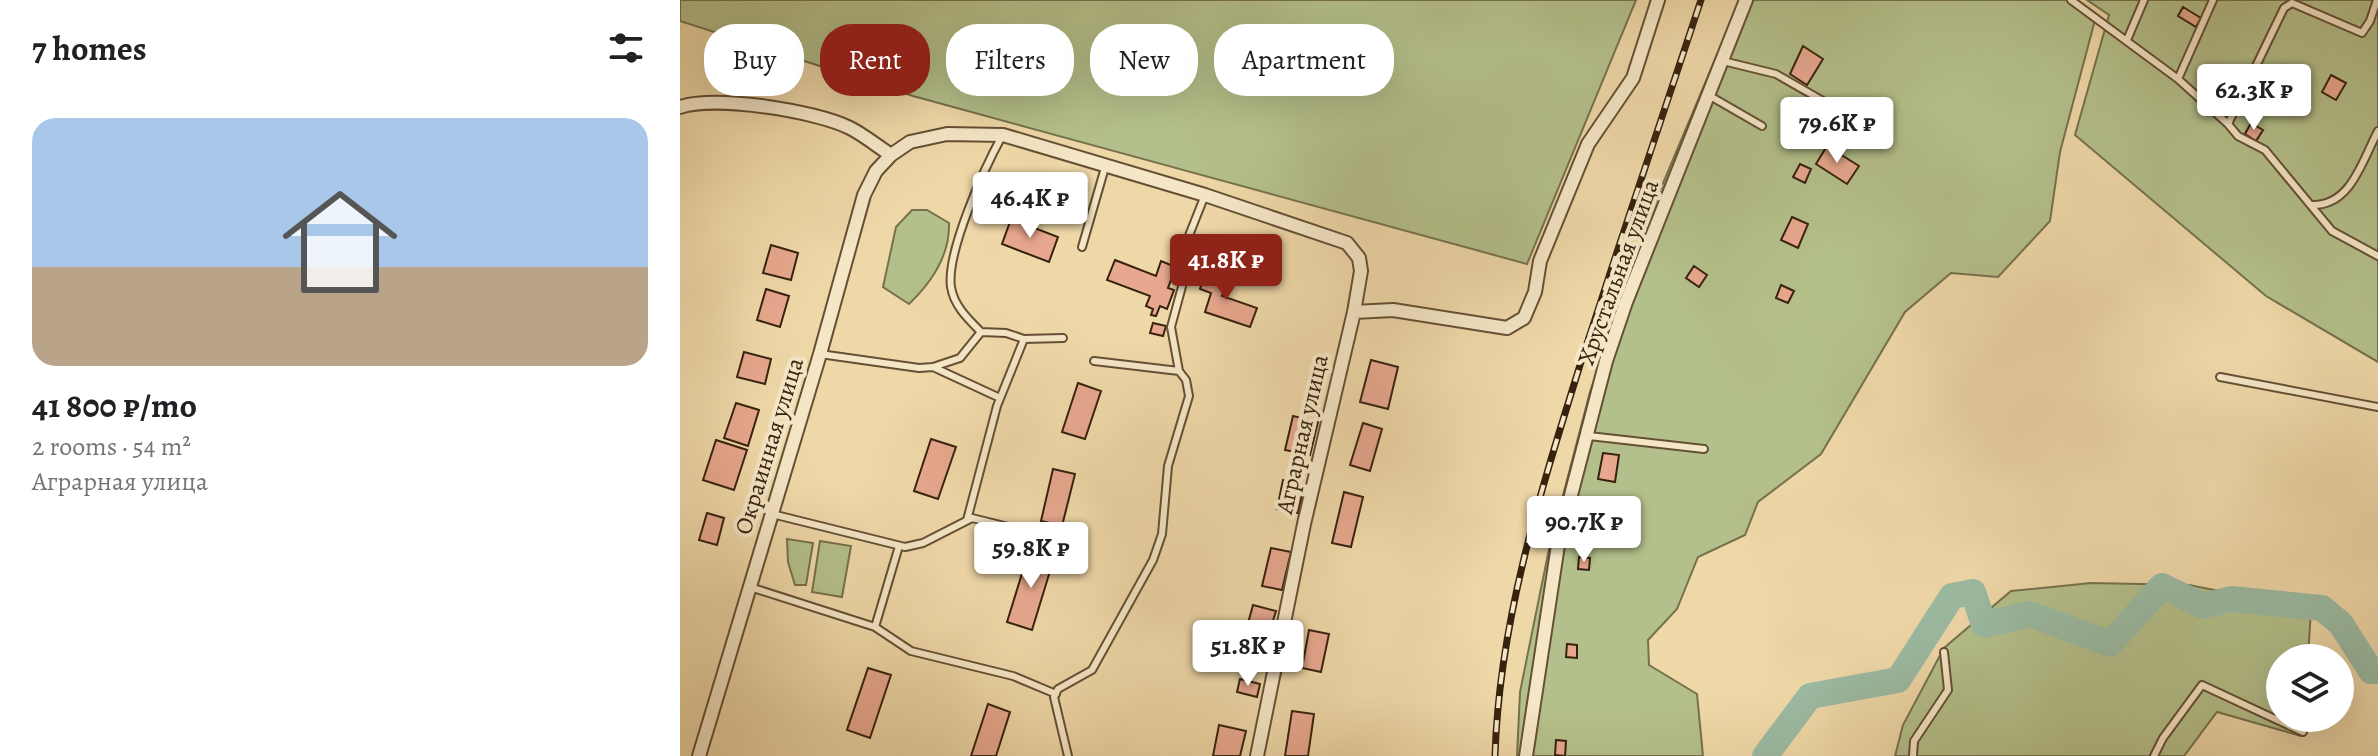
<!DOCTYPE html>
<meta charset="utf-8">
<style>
:root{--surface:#fff;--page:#f6f6f6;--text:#202124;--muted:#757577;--line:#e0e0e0;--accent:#8f2418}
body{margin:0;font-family:Alegreya,serif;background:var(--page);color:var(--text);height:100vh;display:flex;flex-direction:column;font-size:30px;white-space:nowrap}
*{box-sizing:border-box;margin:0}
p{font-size:26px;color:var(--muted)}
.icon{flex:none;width:44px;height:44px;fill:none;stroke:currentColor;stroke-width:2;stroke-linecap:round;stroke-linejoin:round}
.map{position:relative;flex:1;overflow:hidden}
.drawer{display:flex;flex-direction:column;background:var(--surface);width:680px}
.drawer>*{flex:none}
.guide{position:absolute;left:24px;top:24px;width:760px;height:72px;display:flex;gap:16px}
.tools{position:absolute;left:1586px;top:644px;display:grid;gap:16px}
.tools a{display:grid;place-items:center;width:88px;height:88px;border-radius:50%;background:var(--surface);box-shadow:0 8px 32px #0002;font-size:40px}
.price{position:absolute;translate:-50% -68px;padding:0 18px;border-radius:8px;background:#fff;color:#222;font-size:26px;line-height:52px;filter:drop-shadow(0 2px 4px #0008)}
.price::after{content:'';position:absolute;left:50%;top:48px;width:24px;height:18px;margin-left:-12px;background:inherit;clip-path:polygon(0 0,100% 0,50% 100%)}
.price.selected{background:var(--accent);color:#fff}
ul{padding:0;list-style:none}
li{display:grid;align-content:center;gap:16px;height:424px;padding:0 32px}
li+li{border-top:2px solid var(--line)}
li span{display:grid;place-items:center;height:248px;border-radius:24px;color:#555}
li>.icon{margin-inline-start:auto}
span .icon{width:144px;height:144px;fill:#fffc;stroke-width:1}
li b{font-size:34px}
h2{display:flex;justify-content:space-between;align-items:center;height:96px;padding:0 32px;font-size:34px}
.tag{padding:0 28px;border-radius:32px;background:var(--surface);box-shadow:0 8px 32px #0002;font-size:28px;line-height:72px}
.tag.selected{background:var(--accent);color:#fff}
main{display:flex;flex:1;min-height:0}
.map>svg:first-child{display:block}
.green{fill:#b4c08b;stroke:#76714d;stroke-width:2}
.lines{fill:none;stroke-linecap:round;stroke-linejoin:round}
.river{stroke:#9bbba3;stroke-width:26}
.building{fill:#e8a88f;stroke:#37220f;stroke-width:2}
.lane-casing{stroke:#655035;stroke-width:10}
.street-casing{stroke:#655035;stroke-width:16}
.lane{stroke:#f5e6c6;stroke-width:6}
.street{stroke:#f5e6c6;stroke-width:12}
.rail-casing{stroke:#37220f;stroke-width:7}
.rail{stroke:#f5e6c6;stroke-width:4;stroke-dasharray:12;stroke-linecap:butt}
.labels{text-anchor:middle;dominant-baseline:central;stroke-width:8;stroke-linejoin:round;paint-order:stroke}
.street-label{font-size:24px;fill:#37220f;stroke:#f5e6c6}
</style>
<main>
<section class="drawer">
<h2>7 homes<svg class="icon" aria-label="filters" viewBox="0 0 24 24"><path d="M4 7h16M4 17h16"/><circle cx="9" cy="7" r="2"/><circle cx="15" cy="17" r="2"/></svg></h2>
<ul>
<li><span style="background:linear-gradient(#a9c7e8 60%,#b9a48a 0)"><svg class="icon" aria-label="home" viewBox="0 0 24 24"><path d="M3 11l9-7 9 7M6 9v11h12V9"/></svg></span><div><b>41 800 ₽/mo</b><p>2 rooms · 54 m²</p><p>Аграрная улица</p></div></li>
</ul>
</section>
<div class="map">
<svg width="1698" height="756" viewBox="0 0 1698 756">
<rect width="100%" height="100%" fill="#efd8a8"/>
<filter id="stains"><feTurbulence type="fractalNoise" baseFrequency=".0025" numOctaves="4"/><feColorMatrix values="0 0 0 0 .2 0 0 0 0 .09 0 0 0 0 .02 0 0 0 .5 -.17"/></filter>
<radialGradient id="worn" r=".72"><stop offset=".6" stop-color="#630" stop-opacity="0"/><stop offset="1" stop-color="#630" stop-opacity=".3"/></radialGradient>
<path class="green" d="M0,0H956L847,264L233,96L0,21Z
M1060,0H1386L1415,20L1380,152L1370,221L1318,277L1271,273L1225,312L1141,454L1078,502L1065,535L1018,557L997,609L968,640L969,665L1017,694L1023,756H837L840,692L869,549L910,392L973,207Z
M1407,0H1698V362L1586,296L1395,135L1429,15Z
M232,210H247L269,223C270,256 252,282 229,304L203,287L216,227Z
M107,539L133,543L126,585H115L108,562Z
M140,541L171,546L162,597L132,592Z
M1411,583L1509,585L1631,609L1628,658H1600V718H1623L1621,736L1537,712L1504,756H1215L1223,725L1264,648L1331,591Z"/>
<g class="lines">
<path class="river" d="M1085,756L1130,696L1218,680L1272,596L1293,592L1304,625L1350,614L1430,644L1482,586L1523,606L1551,599L1642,608L1661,624L1691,671H1698"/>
</g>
<path class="building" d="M1503,7L1521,18L1516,27L1498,16Z
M1123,46L1143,59L1127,85L1110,74Z
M1603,65L1622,79L1608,96L1590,82Z
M1651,75L1666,83L1656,100L1642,92Z
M1194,108L1205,114L1199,125L1188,118Z
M1571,123L1583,130L1576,141L1565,134Z
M1147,146L1179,166L1167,184L1136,164Z
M1120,164L1131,169L1125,183L1113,177Z
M1112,217L1128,224L1118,248L1101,240Z
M331,219L378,237L369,262L322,244Z
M91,245L118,253L111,280L83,273Z
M435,260L476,276L481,261L496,267L488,288L494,290L487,309L480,306L476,316L471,315L473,309L466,306L470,296L427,280Z
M1014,266L1027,275L1019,287L1006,278Z
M526,271L542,276L540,284L546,286L542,296L577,308L570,327L525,312L531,293L520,289Z
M1101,285L1114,291L1108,303L1096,298Z
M86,289L109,296L100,327L77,320Z
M473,323L486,326L483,336L470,333Z
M64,352L91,359L85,384L57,377Z
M691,360L718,367L708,409L680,402Z
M398,383L421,391L405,439L382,432Z
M56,403L79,410L68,446L44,438Z
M613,416L638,422L630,455L605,450Z
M683,423L702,429L690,471L670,465Z
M251,439L276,447L258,499L234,491Z
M36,440L67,450L54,490L23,480Z
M923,453L939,455L935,482L918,479Z
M373,469L395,474L382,526L361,521Z
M603,480L624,485L618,513L597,509Z
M664,492L683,497L671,547L652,543Z
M27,513L44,518L37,545L19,540Z
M591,548L611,552L602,590L582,586Z
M349,551L374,558L352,630L327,622Z
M899,557L910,558L909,570L898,569Z
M573,605L596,611L590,630L568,623Z
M629,630L649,634L641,672L622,668Z
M570,644L589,649L586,663L566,657Z
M887,644L897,645V658L886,657Z
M188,668L211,675L190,738L167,730Z
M560,679L580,684L577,697L557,692Z
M308,704L330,712L316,756H291Z
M612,711L634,714L628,756H605Z
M539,725L566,731L560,756H533Z
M876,740L886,741L885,756L875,755Z"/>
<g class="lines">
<g class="lane-casing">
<path id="lane" d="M1391,0L1498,79L1548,124L1604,8L1612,3L1682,33L1690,21L1697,0
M1447,40L1464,0
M1043,61L1096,74L1178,121
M1498,79L1533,0
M1030,96L1082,126
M1548,124L1558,136L1585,150L1652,231L1698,256
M1632,205C1671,206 1682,161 1698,131
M402,247L426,164
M301,332C288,319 274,306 271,287C266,252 305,167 322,136
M140,354L239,368L253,367L280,358L301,332L326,333L344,339L383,338
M253,367L320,398
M499,371L491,327L510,257L508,238L525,195
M1540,377L1698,407
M909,436L1024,449
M92,514L225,547L243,543L292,518L393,543
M287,520L317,406L344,339
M70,587L195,627L231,651L333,676L376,694
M195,627L219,546
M388,756L374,697L378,689L412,670L473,560L482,534L488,466L509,396L506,380L499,371L414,361
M1233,756L1234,741L1268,690L1264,652
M1474,756L1483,738L1522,685L1623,732"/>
</g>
<g class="street-casing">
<path id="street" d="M0,107C36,95 136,111 170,128C184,135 197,146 211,155
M674,312L713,310L827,328L844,318L855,292L860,261L908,144L953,78L978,0
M19,756L140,354L184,195L196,171L211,155L230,142L267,134L323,135L525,195L667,243L679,258L681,271L674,312L624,524L577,756
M846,756L878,545L926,361L946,302L1066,0"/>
</g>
<use href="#lane" class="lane"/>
<use href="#street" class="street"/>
<g class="rail-casing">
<path id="rail" d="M815,756C819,621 861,490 901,362C940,241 981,121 1021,0"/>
</g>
<use href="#rail" class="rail"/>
</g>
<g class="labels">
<g class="street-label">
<text transform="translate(938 272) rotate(-70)">Хрустальная улица</text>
<text transform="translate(622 434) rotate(-77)">Аграрная улица</text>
<text transform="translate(89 446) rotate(-73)">Окраинная улица</text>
</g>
</g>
<rect width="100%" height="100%" filter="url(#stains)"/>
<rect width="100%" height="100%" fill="url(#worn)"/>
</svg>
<div class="tools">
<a><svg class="icon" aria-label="layers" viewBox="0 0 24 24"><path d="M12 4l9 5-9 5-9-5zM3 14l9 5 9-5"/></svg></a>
</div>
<b class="price" style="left:1574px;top:132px">62.3K ₽</b>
<b class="price" style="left:1157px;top:165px">79.6K ₽</b>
<b class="price" style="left:350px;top:240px">46.4K ₽</b>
<b class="price selected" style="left:546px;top:302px">41.8K ₽</b>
<b class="price" style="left:904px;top:564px">90.7K ₽</b>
<b class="price" style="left:351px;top:590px">59.8K ₽</b>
<b class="price" style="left:568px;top:688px">51.8K ₽</b>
<div class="guide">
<a class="tag">Buy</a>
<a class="tag selected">Rent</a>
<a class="tag">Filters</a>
<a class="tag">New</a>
<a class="tag">Apartment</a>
</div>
</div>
</main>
